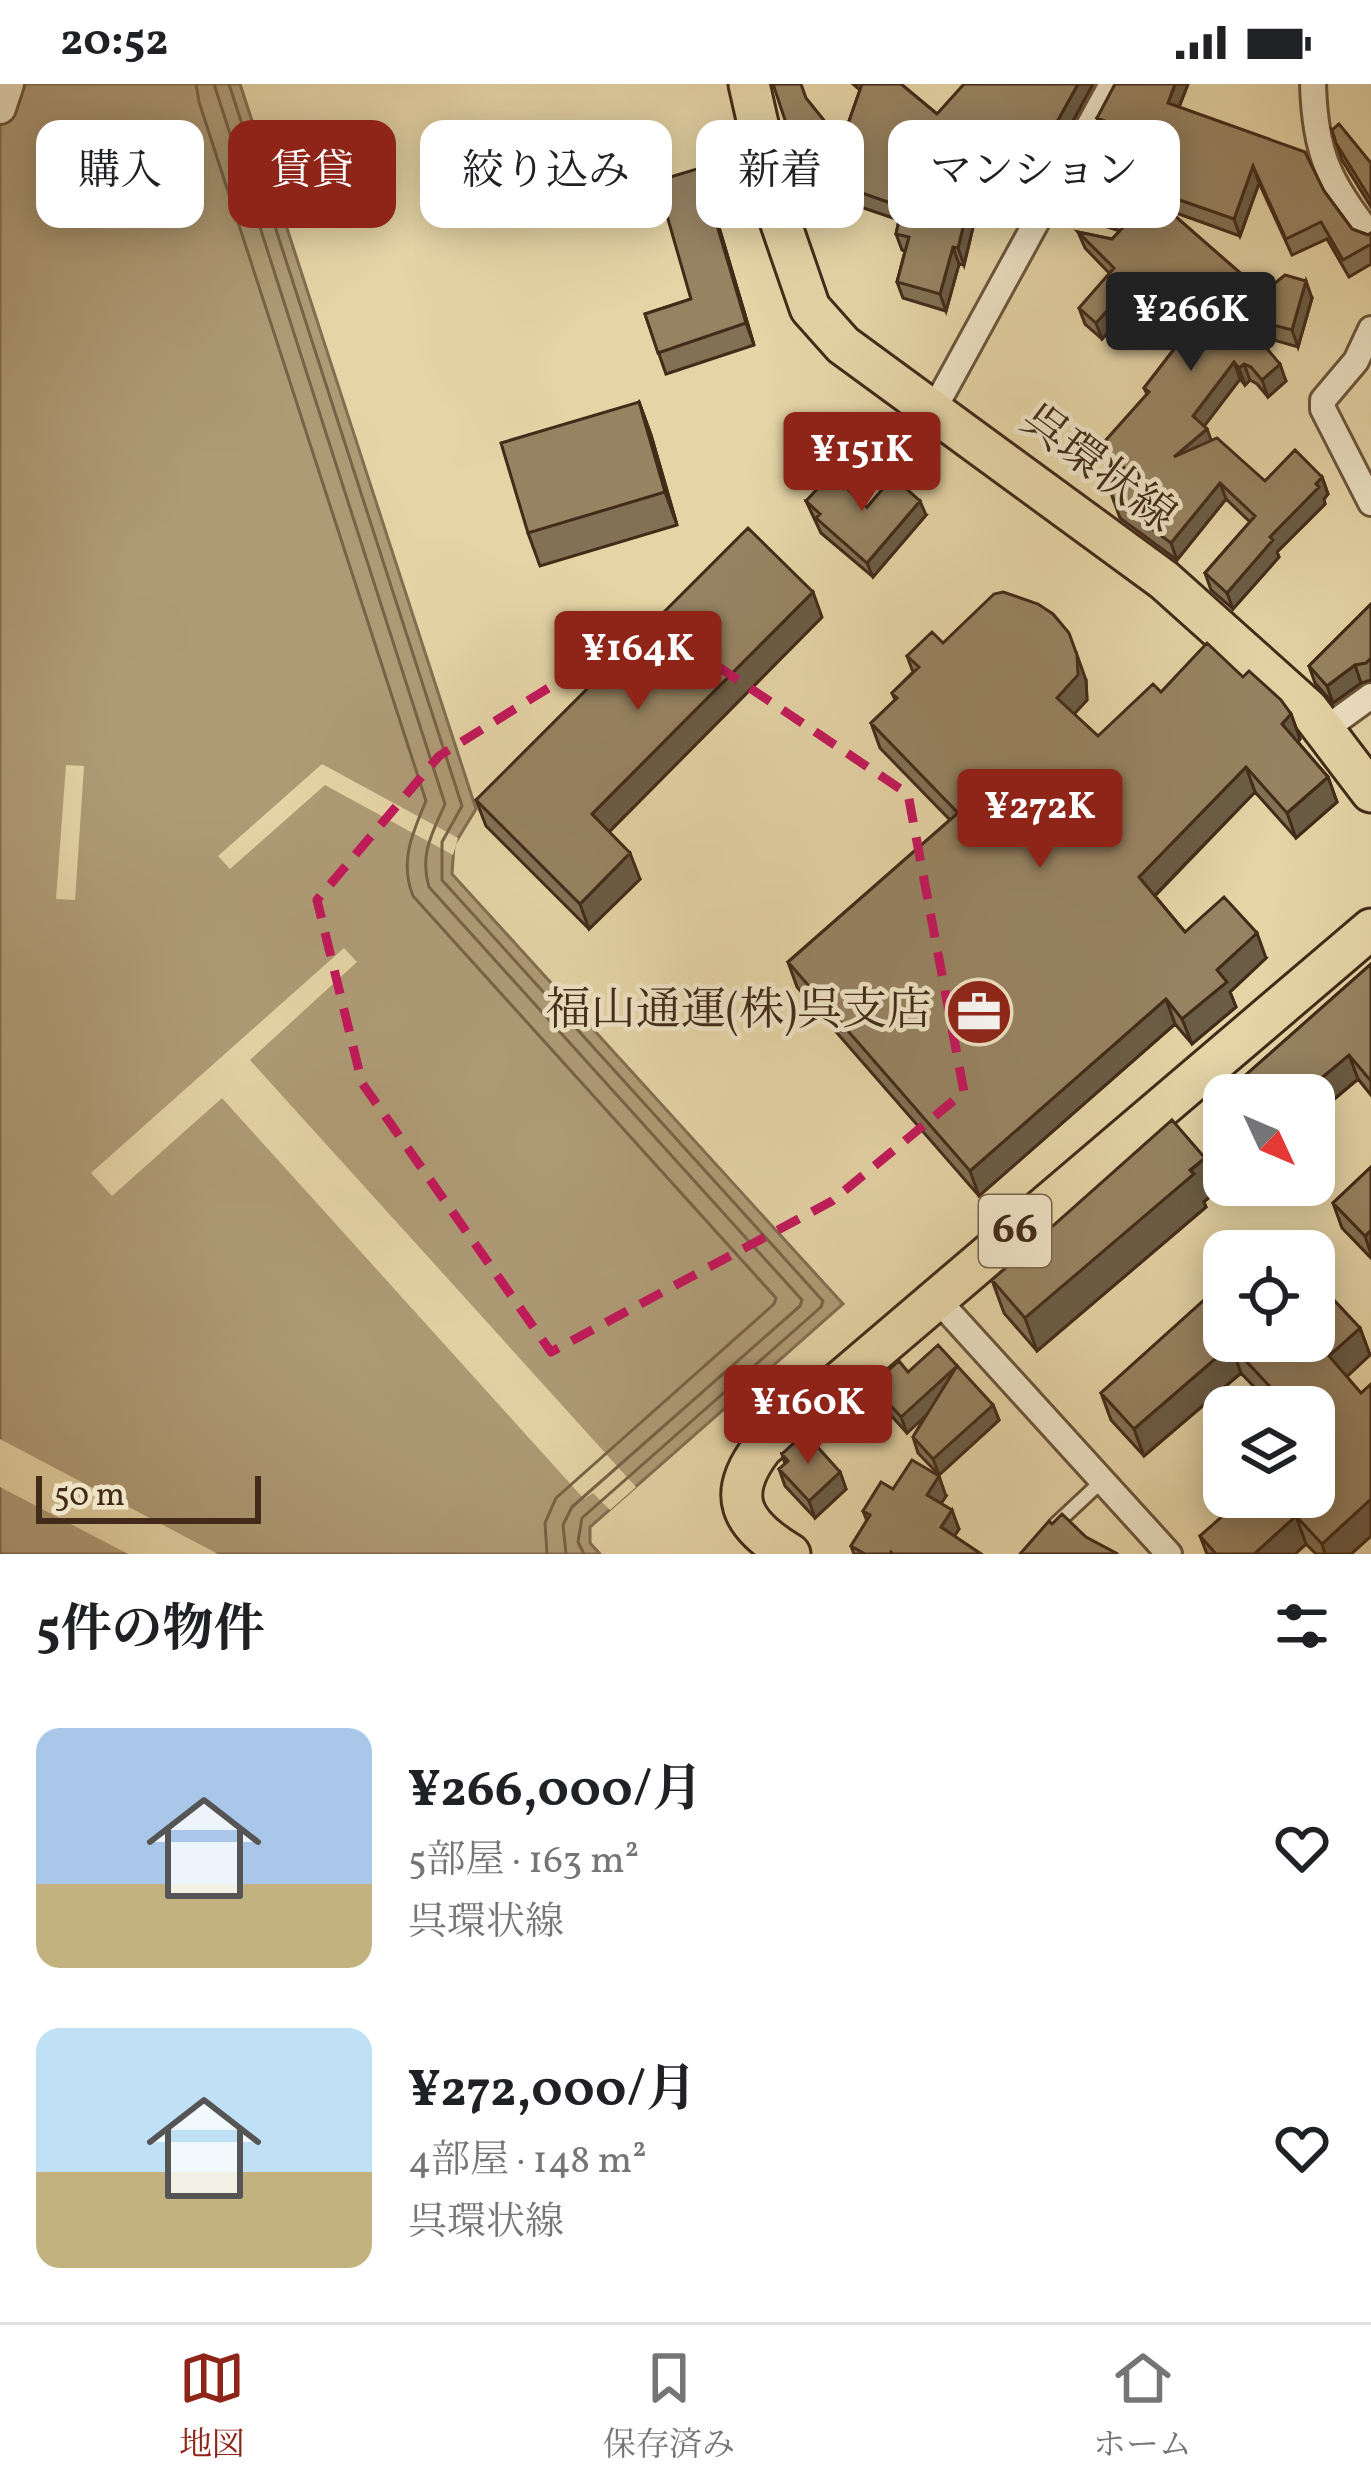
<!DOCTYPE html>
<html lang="ja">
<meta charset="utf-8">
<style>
:root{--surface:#fff;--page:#f6f6f6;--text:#202124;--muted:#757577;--line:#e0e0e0;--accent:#8f2418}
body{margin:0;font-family:Vollkorn,"Noto Serif JP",serif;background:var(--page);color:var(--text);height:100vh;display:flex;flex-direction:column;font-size:45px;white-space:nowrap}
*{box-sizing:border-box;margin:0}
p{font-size:39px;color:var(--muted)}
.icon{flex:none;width:66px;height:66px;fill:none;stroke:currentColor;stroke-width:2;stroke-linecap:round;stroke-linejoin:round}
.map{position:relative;height:1470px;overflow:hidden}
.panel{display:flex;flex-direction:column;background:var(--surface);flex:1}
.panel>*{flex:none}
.guide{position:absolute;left:36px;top:36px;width:1299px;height:108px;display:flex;gap:24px}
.needle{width:78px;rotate:134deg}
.controls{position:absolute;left:1203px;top:990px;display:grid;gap:24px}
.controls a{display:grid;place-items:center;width:132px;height:132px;border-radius:24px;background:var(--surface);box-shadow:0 6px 30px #0003;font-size:60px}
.scale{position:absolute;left:36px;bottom:30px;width:225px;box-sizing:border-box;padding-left:12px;border:6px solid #422b19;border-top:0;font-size:33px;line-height:42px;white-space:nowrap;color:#422b19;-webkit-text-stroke:9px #eee3c5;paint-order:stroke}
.price{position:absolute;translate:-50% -102px;padding:0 27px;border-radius:12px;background:var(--accent);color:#fff;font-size:39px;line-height:78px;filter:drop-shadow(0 3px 6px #0008)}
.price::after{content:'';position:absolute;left:50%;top:72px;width:36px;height:27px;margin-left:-18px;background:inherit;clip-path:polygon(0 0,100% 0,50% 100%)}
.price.selected{background:#222;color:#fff}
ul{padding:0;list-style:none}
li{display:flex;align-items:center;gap:36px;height:300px;padding:0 36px}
li span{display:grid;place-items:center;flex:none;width:336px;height:240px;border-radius:24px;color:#555}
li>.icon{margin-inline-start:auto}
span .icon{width:144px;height:144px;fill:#fffc;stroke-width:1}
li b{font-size:51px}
h2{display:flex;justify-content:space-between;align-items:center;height:144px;padding:0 36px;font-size:51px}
.tag{padding:0 42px;border-radius:24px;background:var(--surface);box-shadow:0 6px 30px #0003;font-size:42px;line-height:108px}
.tag.selected{background:var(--accent);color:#fff}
.status{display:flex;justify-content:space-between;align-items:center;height:84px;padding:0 60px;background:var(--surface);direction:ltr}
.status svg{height:33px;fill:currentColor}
.menu{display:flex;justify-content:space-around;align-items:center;height:168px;border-top:3px solid var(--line);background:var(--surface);font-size:33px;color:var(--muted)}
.menu a{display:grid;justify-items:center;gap:6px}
.menu .selected{color:var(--accent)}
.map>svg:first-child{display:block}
.water{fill:#ae9b76;stroke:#836e51;stroke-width:3}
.pier{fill:#e5d4a6}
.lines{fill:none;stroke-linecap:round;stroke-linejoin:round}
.shore{stroke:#786348;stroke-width:3}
.service-casing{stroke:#6b553c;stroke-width:18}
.minor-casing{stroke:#6b553c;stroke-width:30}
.tertiary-casing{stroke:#6b553c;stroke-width:36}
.primary-casing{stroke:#422b19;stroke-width:45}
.service{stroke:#eee3c5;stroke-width:12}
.minor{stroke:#eee3c5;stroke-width:24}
.tertiary{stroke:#eee3c5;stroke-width:30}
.primary{stroke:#e5d4a6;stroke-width:39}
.wall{fill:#827154;stroke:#422b19;stroke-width:3}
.shaded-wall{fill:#6a5c45;stroke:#422b19;stroke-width:3}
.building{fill:#978362;stroke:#422b19;stroke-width:3}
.marked{fill:none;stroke:#c2185b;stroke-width:9;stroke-dasharray:24 15;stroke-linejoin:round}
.labels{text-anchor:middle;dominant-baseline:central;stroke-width:9;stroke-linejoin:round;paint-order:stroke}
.shield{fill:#eee3c5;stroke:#76624d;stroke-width:3}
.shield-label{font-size:42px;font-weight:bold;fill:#422b19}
.street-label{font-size:45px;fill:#422b19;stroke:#eee3c5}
.poi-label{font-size:45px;fill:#422b19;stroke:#eee3c5;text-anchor:end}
</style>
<div class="status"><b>20:52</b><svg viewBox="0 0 49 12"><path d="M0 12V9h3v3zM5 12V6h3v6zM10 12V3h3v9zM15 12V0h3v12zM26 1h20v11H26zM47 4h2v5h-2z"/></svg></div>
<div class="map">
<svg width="1371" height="1470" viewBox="0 0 1371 1470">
<rect width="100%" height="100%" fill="#e5d4a6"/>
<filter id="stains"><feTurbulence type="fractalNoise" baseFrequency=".00167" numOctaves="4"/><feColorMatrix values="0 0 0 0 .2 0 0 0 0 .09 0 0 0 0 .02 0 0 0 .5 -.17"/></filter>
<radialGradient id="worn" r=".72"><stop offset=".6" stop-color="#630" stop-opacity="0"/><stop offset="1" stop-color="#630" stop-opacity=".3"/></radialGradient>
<path class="water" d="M0,0H240L476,725L454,761L452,790L843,1220L590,1443V1459L600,1470H0Z"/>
<path class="pier" d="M322,680L458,754L453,771L325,701L230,785L218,772Z
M66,681L84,682L75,816L56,815Z
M344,864L357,878L250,976L636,1403L610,1426L593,1409L584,1415L222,1014L112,1112L91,1089Z
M0,1355L218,1470H128L0,1403Z"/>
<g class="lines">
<path class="shore" d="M196,0L199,18L426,717C413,748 399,777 413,812L776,1214L774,1220L556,1414L545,1439L547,1470
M214,0L445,720C433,748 419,770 429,803L802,1216L800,1222L572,1423L563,1441L566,1470
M229,0L462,722L442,758V796L823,1217L821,1223L582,1434L578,1458L584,1470"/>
<g class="service-casing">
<path id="service" d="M1056,1440L1102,1397"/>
</g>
<g class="minor-casing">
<path id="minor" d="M1313,0C1315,71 1329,97 1371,152
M1371,245L1356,277L1323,316V325L1371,419
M934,325L1112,0
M1324,646L1371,612
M936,1214L1169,1470"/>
</g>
<g class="tertiary-casing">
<path id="tertiary" d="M0,24L8,0"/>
</g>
<g class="primary-casing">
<path id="primary" d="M749,0L780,137L810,224L843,261L1164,496L1308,625L1371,708
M790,1470C741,1440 725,1412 762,1364L1371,845"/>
</g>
<use href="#service" class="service"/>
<use href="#minor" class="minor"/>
<use href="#tertiary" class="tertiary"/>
<use href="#primary" class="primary"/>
</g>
<path class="wall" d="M853,0H901L937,30L1093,0L1030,116L973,79L952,119L968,123L974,139L964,181L959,180L946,227L903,214L897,198L905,167L902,166L896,150L899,136L834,114L828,97L860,6Z
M1188,0L1179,23L1324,107L1352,145L1368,151L1371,149V180L1349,193L1327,155L1292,171L1259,99L1240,152L1168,126L1263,209L1312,214L1298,263L1256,251L1286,297L1268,313L1257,300L1250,296L1245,301L1240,295L1204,342L1211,357L1265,397L1322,393L1328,410L1324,415L1325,420L1277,468L1279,473L1233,525L1211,506L1205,489L1250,438L1226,415L1177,476L1120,434L1108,401L1118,390L1115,387L1109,370V366L1106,356L1147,310L1144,304L1181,256L1138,216L1102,255L1085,240L1079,224L1110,190L1085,164L1078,148L1112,155L1120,147L1074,132L1068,115L1135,102L1146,68L1103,51L1097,34Z
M1332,46L1371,79V123L1342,76Z
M708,106L754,261L666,290L645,230L691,215Z
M639,318L651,351L677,441L540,482L528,449Z
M806,417L867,423L926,431L873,493L821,449Z
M1371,520V596L1361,599L1333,619L1315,599L1309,582Z
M822,533L609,748L640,795L589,845L486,742L476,716Z
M943,559L1086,596L1087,616L1074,630L1098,652L1161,608L1243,593L1291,630L1300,655L1298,658L1328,693L1337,718L1296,754L1255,708L1155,812L1185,848L1266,874L1230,908L1236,923L1192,960L1175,940L979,1112L797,903L788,878L950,736L880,664L871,639L895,616L892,609L913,588L907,572Z
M1371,880V1011L1358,995L1314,1032V1011H1224V1020L1221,1013Z
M1371,1083V1174L1342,1144L1333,1119Z
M1217,1106L1204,1118L1206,1123L1037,1267L1004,1229L992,1196Z
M1223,1199L1277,1259L1360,1244L1370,1271L1347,1292L1371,1452L1351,1470H1316L1306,1460L1295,1470H1207L1200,1452L1314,1413V1323H1273L1241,1289L1144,1372L1111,1336L1101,1309Z
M908,1288L993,1321L999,1336L939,1391L918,1369L913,1353L926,1331L907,1349L878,1317L872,1301Z
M782,1370L840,1388L846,1405L815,1434L785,1402L779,1385L785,1380Z
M893,1405L946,1412L941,1419L959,1445L954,1452L981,1470H854L851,1462L867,1437L863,1427Z"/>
<path class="shaded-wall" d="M1078,0H1093L1030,116L1023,99Z
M1175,0H1188L1174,36L1168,19Z
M827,40L833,57L801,82L795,66Z
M967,63L973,79L944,133L938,116Z
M1253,82L1259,99L1240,152L1234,135Z
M700,84L708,106L754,261L746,239Z
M968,123L974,139L964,181L958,164Z
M953,163L959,180L946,227L940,210Z
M1306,197L1312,214L1298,263L1292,246Z
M1132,199L1138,216L1102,255L1096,239Z
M1234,278L1240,295L1199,349L1193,332Z
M1244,280L1250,296L1245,301L1239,284Z
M1280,280L1286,297L1268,313L1262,296Z
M639,318L651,351L677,441L665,408Z
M1207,345L1213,361L1174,373Z
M1322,393L1328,410L1324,415L1325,420L1277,468L1279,473L1233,525L1227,509L1270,453Z
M1220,399L1226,415L1177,476L1171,459Z
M920,417L926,431L873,493L867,479Z
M813,508L822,533L601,756L592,730Z
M1077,571L1086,596L1087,616L1066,639L1057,614Z
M1355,581L1361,599L1333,619L1327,602Z
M1291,630L1300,655L1291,665L1282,640Z
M1246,683L1255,708L1148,818L1139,793Z
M1328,693L1337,718L1296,754L1287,729Z
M630,769L640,795L589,845L580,820Z
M1257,849L1266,874L1230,908L1236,923L1192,960L1182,935L1217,886Z
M1166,915L1175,940L979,1112L970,1087Z
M1349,971L1358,995L1314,1032V1011H1301Z
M1205,1074L1217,1106L1204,1118L1206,1123L1037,1267L1025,1234Z
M1371,1146V1170L1365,1152Z
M1360,1244L1370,1271L1339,1300L1329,1272Z
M1231,1261L1241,1289L1144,1372L1134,1345Z
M957,1282L962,1298L907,1349L901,1333Z
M993,1321L999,1336L939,1391L933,1375Z
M840,1388L846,1405L815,1434L809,1417Z
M939,1392L946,1412L934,1430L927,1411Z
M1371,1415V1452L1351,1470H1325L1322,1460Z
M952,1426L959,1445L948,1462L941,1443Z
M1296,1432L1306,1460L1295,1470H1254Z"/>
<path class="building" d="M773,0H801L806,14L827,40L795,66Z
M862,0H901L937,30L964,0H1078L1023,99L967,63L938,116L968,123L958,164L953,163L940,210L897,198L909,153L896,150L902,123L828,97Z
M1115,0H1175L1168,19L1305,68L1324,107L1352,145L1368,151L1371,149V160L1343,176L1321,138L1286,155L1253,82L1234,135L1134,100L1150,55L1097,34Z
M1339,40L1371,79V116L1336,59L1332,46Z
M700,84L746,239L658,269L645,230L691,215L657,97Z
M1078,84L1143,104L1263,209L1285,191L1306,197L1292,246L1239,232L1280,280L1262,296L1251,283L1244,280L1239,284L1234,278L1193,332L1207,345L1174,373L1217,354L1265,397L1295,366L1322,393L1316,400L1319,403L1270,453L1273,456L1227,509L1205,489L1255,432L1220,399L1171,459L1114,417L1119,411L1108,401L1124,384L1109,370L1110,360L1106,356L1149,308L1144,304L1186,250L1132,199L1096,239L1079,224L1114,184L1078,148L1112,155L1131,135L1068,115Z
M639,318L665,408L528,449L501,359Z
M831,390L867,423L893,393L920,417L867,479L816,434L820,430L806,417Z
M748,444L813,508L592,730L630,769L580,820L476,716Z
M1003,508L1038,520L1053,530L1069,549L1077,571L1078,591L1057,614L1098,652L1153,600L1161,608L1207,559L1243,593L1249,587L1281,616L1291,630L1282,640L1328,693L1287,729L1246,683L1139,793L1185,848L1224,813L1257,849L1217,886L1227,898L1182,935L1166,915L970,1087L788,878L958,729L871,639L897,614L892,609L919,583L907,572L932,548L943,559L994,510Z
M1371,520V574L1366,579L1355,581L1327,602L1309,582Z
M1371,880V997L1349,971L1301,1011H1224V1016L1221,1013Z
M1172,1036L1205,1074L1190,1086L1194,1090L1025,1234L992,1196Z
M1371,1083V1146L1365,1152L1333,1119Z
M1223,1199L1224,1257H1276L1277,1259L1279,1257H1314V1232L1332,1214L1360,1244L1329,1272L1361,1309L1371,1300V1415L1322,1460L1296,1432L1254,1470H1216L1200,1452L1244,1413H1314V1323H1289L1231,1261L1134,1345L1101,1309Z
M938,1261L993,1321L933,1375L913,1353L957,1282L901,1333L872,1301L899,1277L908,1288Z
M805,1349L840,1388L809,1417L779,1385L788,1377L782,1370Z
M912,1376L939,1392L927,1411L952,1426L941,1443L981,1470H893L891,1468L890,1470H865L851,1462L870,1431L863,1427L881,1398L893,1405Z
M1062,1430L1086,1453L1118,1470H1020L1049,1437L1052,1440Z"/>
<path class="marked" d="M653,539L908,710L964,1008L832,1117L551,1268L362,999L317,816L439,672Z"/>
<defs>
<g id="office-disc" transform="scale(3.45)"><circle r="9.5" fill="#8f2418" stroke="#eee3c5"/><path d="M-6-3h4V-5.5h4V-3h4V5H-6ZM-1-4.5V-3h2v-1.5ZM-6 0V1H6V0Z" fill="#fff"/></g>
</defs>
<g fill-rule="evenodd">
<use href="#office-disc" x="979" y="928"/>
</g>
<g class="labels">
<rect class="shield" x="979" y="1111" width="72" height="72" rx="9"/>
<g class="shield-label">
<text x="1015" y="1147">66</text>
</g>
<g class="street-label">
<text transform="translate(1097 386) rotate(37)">呉環状線</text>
</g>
<g class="poi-label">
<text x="932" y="928">福山通運(株)呉支店</text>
</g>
</g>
<rect width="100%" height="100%" filter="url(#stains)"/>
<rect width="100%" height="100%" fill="url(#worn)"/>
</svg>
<div class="controls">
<a><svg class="needle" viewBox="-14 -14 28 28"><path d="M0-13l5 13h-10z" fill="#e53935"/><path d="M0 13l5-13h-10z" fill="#757577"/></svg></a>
<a><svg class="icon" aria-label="locate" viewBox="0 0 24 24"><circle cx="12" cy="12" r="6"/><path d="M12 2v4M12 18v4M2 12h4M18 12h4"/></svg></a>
<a><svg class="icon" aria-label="layers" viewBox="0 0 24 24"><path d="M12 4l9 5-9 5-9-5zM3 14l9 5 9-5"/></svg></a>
</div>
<div class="scale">50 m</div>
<b class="price selected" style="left:1191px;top:290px">¥266K</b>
<b class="price" style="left:862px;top:430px">¥151K</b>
<b class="price" style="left:638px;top:629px">¥164K</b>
<b class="price" style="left:1040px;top:787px">¥272K</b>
<b class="price" style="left:808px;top:1383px">¥160K</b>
<div class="guide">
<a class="tag">購入</a>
<a class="tag selected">賃貸</a>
<a class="tag">絞り込み</a>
<a class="tag">新着</a>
<a class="tag">マンション</a>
</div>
</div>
<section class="panel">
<h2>5件の物件<svg class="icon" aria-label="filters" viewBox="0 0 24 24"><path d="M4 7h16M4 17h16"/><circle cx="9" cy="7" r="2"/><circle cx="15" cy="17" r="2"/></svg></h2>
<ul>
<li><span style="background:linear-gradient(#a9c7e8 65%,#c2b280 0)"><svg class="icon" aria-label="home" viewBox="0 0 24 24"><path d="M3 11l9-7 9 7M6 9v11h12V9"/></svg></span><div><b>¥266,000/月</b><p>5部屋 · 163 m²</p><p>呉環状線</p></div><svg class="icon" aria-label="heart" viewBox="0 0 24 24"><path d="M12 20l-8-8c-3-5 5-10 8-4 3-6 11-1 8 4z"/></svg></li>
<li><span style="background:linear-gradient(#bfe0f5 60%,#c2b280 0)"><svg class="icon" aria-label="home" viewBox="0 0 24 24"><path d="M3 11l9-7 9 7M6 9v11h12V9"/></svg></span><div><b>¥272,000/月</b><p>4部屋 · 148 m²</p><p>呉環状線</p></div><svg class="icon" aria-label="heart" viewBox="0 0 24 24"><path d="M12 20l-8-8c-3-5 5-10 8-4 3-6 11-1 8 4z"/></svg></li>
</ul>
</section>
<nav class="menu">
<a class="selected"><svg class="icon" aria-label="map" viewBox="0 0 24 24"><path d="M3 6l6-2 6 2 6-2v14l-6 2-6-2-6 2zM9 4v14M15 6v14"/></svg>地図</a>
<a><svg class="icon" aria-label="saved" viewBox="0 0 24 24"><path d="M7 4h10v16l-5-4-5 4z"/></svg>保存済み</a>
<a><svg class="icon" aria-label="home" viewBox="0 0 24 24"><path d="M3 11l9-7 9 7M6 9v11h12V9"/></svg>ホーム</a>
</nav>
